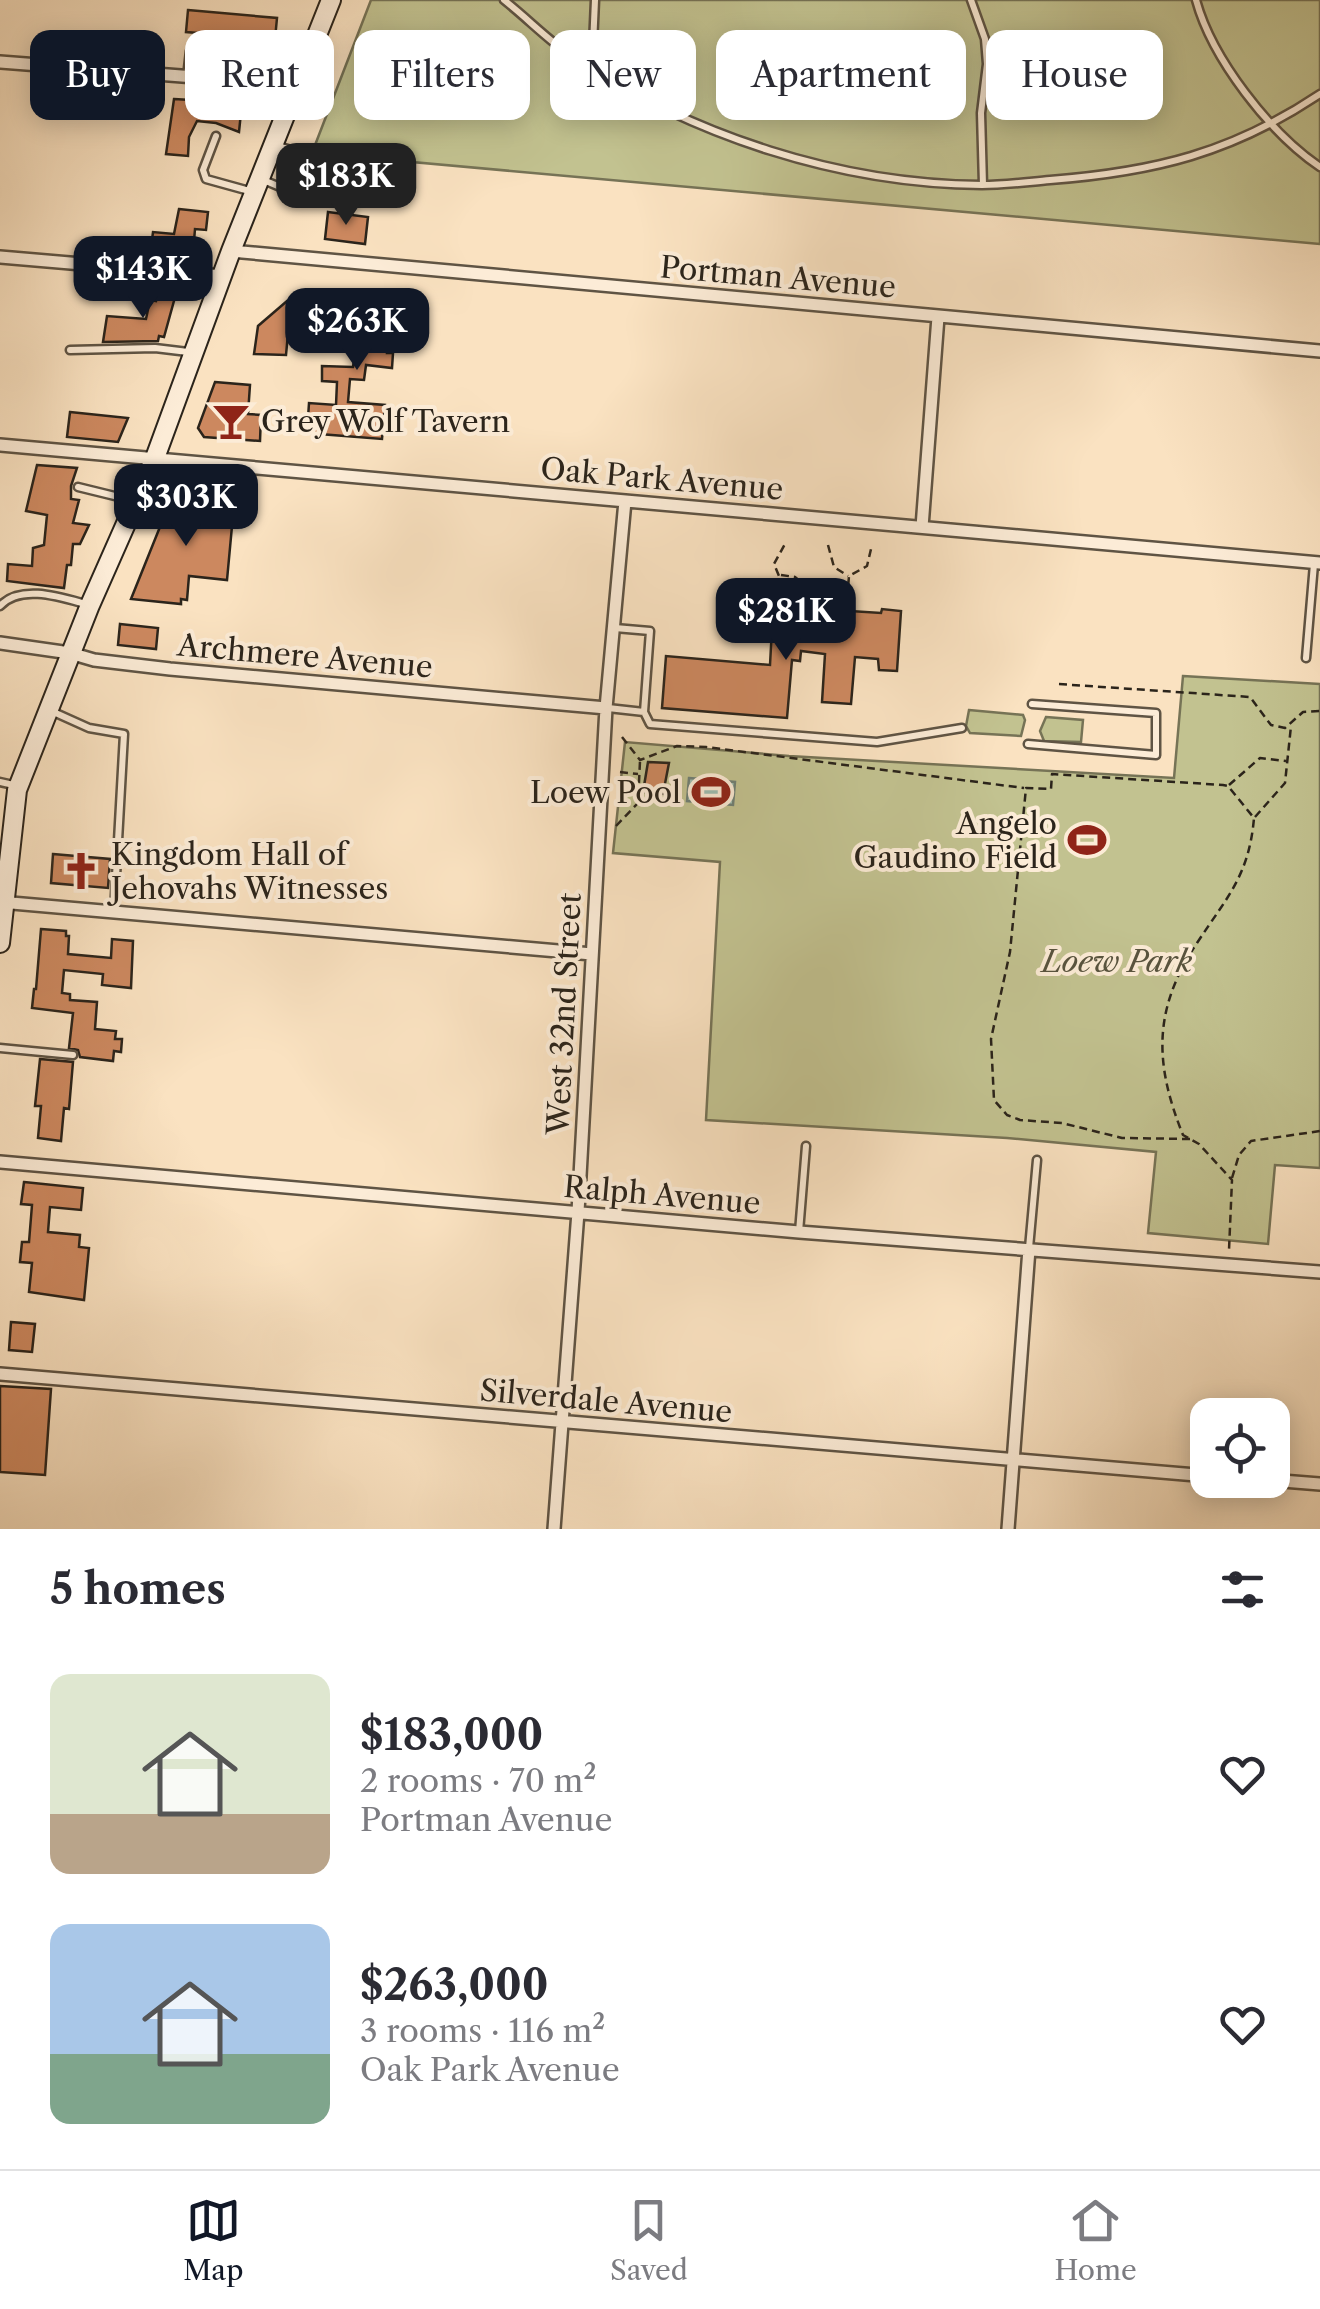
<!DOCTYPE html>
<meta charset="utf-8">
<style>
:root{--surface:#fff;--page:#f2f2f3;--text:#2b2b33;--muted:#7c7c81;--line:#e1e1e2;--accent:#111827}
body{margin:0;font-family:"Libre Caslon Text",serif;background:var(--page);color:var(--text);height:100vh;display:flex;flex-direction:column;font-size:38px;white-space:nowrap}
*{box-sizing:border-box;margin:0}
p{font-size:32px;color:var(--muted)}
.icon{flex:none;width:55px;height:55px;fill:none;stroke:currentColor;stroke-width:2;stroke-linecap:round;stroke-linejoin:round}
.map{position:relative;height:1529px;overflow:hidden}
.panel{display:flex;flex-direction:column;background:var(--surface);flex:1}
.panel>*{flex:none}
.banner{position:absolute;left:30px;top:30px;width:1260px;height:90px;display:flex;gap:20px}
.controls{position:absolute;left:1190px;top:1398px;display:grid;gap:20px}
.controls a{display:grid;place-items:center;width:100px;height:100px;border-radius:20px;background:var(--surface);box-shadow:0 5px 25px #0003;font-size:50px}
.price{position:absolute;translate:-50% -85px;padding:0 22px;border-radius:20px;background:var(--accent);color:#fff;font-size:32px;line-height:65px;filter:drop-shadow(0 2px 5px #0008)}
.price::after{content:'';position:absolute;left:50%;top:60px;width:30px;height:22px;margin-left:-15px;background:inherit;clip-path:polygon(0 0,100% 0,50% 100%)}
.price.active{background:#222;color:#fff}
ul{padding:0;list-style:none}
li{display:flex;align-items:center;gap:30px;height:250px;padding:0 50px}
li span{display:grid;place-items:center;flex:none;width:280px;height:200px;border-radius:20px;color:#555}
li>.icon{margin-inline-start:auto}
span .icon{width:120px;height:120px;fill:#fffc;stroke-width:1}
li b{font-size:42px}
h2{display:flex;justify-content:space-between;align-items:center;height:120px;padding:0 50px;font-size:42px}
.chip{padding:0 35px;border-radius:20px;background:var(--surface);box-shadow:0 5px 25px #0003;font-size:35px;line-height:90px}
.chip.active{background:var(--accent);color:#fff}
.tabs{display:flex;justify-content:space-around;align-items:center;height:140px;border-top:2px solid var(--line);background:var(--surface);font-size:28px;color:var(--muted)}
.tabs a{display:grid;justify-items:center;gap:5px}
.tabs .active{color:var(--accent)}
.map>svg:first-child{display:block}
.green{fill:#c2c290;stroke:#767356;stroke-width:2.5}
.water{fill:#9ebeb2;stroke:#708076;stroke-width:2.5}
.building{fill:#cc885f;stroke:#2b241b;stroke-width:2.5}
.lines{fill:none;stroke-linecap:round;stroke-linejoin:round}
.service-casing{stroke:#5f5444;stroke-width:11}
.minor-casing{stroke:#5f5444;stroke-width:16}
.secondary-casing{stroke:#2b241b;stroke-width:22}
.path{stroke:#2b241b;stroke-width:2.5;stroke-dasharray:8 5;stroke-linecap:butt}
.service{stroke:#fcecd7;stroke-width:6}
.minor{stroke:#fcecd7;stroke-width:11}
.secondary{stroke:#fcecd7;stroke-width:18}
.labels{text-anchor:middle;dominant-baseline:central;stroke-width:8;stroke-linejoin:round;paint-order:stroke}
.street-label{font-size:30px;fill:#2b241b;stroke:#fcecd7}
.poi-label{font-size:30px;fill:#2b241b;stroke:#fcecd7;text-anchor:start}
.park-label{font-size:30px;font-style:italic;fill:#58533e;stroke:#fcecd7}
</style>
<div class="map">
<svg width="1320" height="1529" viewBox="0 0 1320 1529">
<rect width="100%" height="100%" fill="#fae2c1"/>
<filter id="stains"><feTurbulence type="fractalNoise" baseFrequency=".002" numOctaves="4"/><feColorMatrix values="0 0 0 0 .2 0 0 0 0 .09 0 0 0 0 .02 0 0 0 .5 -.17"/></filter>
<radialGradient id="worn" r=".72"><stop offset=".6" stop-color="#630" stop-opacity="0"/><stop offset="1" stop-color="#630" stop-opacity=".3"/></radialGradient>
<path class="green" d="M371,0H1320V244L312,153Z
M1183,676L1320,684V1168L1275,1165L1268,1244L1148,1233L1156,1152L1007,1138L706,1120L720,862L613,853L625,742L789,756L1174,778Z
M969,710L1023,715L1025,720L1021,736L970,733L966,726Z
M1046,717L1083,720L1081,742L1044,741L1040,731Z"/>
<path class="water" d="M689,778L735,782L733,805L687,801Z"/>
<path class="building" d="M188,10L277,18L275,39L186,32Z
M174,99L242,103L239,132L216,123L197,121L189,137L188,156L166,154Z
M317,164L358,168L357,187L316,184Z
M179,209L208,212L206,230L195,229L193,253L151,248L153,232L174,234Z
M328,212L368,217L365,244L325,239Z
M160,286L177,290L164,337L159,336L158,341L103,342L107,316L146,319L150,300L156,301Z
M348,293L391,298L387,353H393L392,368L366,365L364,380L350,379L348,402L385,405L382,439L307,433L309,403L336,405L337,382L322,381V366L353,367L358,331L345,329Z
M287,301L299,315L289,323L286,355L254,354L258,326Z
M215,382L250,385L248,414L261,415L260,441L204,437L198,428Z
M70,412L128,418L118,442L67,437Z
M37,465L77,468L71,486V499L79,500L73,523L89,525L80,544H73L71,565H67L64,588L7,581L8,564L32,566L33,548L44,545L47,515L26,511Z
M188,490L221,494L218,524L232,526L227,580L189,576L187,600L181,599V604L131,599L170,502L174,495Z
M785,601L803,603V608L881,613L882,609L901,611L897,671L879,670L878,659L855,657L851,704L822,702L825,654L801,651L800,661L792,660L787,718L662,708L666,656L770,665L772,628H783Z
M120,624L158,628L156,649L118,645Z
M648,762L669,763L663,794L643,792Z
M53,854L110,859L108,888L51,883Z
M41,929L66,931V936H69L68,954L111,958L112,939L133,941L131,988L102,985L103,974L64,970L62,993L70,994V1000L97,1002L95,1029L116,1031L115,1039H122L121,1052L114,1051L113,1061L80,1057L78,1050L69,1048L73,1013L32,1008L34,989H36Z
M40,1059L73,1062L69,1109L64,1108L61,1141L38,1138L41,1106H35Z
M24,1182L83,1188L81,1210L50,1207L48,1232L80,1235L79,1247L89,1248L84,1300L29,1292L32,1263L20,1262L22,1242H29L32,1205L21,1204Z
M11,1322L35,1324L32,1352L9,1350Z
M0,1386L51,1389L45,1475L0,1472Z"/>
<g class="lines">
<g class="service-casing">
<path id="service" d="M504,0C528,19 549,41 574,58C694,136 839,184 982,185C1004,185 1027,182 1050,180C1154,172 1232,153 1320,94
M971,0L985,39L987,64L981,113L983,185
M1196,0C1212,59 1270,133 1320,167
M592,68L595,0
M187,77L190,51L304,64
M216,136L203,170L206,179L253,192
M261,179L292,192L375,197L372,162L315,157L274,145
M70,350L155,348L188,352
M78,487L135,501
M0,606C21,583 63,598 89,605
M1306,658L1314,564
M608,708L644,712L650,631L615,628
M49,710L89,728L124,734L114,912
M644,712L650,724L877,742L962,728
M1028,744L1156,755V713L1032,704
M0,782L18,786
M0,1048L73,1055
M799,1232L806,1146
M1029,1248L1037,1160"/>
</g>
<g class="minor-casing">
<path id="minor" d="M0,62L297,85
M231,251L1320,351
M0,257L222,276
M0,445L1320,563
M922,527L938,317
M0,643L70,653L94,660L170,669L606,708
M0,902L592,954
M0,1162L799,1232L1320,1272
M0,1374L1208,1476
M1269,1480L1320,1484
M554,1529L578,1212L606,708L625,501
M1008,1529L1029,1249"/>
</g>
<g class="secondary-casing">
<path id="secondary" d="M0,943L17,790L90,605L155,458L231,251L331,0"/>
</g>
<path class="path" d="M828,545L834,567L848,576
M781,575L795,577L818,596L847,600
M846,611L849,576L867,566L871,549
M772,634L752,636L764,621L763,593L779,576L774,564L786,542
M1059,684L1250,697L1271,725L1285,728L1303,712L1320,711
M622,737L640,760L677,746L706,747L1024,788
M620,772L638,774
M1229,785L1260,758L1286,761
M1255,817L1285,783L1291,726
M616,826L638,803L640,761
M1190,1139L1122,1138L1062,1123L1020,1120L1007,1115L994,1100L991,1039L1010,952L1026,788L1051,789L1052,774L1223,785L1228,786L1254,818C1249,876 1227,897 1197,943C1153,1009 1154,1063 1183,1135L1199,1144L1232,1180L1229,1250
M1232,1178L1239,1155L1251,1141L1320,1131"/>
<use href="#service" class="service"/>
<use href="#minor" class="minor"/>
<use href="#secondary" class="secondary"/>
</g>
<defs>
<g id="bar-bare" transform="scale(3)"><path d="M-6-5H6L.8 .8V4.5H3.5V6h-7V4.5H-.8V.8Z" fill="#8f2418" stroke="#fcecd7" stroke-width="2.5" paint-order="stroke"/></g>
<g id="stadium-bare" transform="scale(3)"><path d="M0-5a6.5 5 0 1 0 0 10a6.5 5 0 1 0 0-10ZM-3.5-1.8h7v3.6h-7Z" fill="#8f2418" stroke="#fcecd7" stroke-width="2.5" paint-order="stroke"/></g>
<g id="church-bare" transform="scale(3)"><path d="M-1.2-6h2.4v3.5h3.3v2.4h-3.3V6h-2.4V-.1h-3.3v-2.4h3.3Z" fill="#8f2418" stroke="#fcecd7" stroke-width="2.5" paint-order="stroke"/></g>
</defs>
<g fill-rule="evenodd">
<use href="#bar-bare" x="231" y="421"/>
<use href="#stadium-bare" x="711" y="792"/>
<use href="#stadium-bare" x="1087" y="840"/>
<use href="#church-bare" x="81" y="871"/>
</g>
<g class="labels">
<g class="street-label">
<text transform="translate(778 277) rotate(5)">Portman Avenue</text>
<text transform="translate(662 479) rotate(5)">Oak Park Avenue</text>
<text transform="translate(305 656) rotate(5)">Archmere Avenue</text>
<text transform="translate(564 1014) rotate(-87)">West 32nd Street</text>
<text transform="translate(662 1195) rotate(5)">Ralph Avenue</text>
<text transform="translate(606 1401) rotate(5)">Silverdale Avenue</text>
</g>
<g class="poi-label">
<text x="261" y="421">Grey Wolf Tavern</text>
<text x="681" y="792" text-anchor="end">Loew Pool</text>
<text x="1057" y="823" text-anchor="end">Angelo<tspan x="1057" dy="34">Gaudino Field</tspan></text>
<text x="111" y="854">Kingdom Hall of<tspan x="111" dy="34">Jehovahs Witnesses</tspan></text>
</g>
<g class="park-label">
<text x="1117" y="961">Loew Park</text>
</g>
</g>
<rect width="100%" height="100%" filter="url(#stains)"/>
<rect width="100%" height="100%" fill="url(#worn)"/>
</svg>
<div class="controls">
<a><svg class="icon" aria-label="locate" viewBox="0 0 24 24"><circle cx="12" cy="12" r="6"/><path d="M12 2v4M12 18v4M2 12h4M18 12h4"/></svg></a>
</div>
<b class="price active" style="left:346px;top:228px">$183K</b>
<b class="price" style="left:143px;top:321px">$143K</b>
<b class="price" style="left:357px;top:373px">$263K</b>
<b class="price" style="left:186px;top:549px">$303K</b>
<b class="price" style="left:786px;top:663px">$281K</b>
<div class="banner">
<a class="chip active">Buy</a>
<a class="chip">Rent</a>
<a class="chip">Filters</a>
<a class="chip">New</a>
<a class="chip">Apartment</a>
<a class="chip">House</a>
</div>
</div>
<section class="panel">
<h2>5 homes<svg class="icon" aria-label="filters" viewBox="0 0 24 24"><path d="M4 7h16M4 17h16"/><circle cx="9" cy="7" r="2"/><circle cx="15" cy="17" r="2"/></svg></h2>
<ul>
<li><span style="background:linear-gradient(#dfe7d0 70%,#b9a48a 0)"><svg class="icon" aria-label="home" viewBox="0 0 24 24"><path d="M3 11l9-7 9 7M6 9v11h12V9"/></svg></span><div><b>$183,000</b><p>2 rooms · 70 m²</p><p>Portman Avenue</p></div><svg class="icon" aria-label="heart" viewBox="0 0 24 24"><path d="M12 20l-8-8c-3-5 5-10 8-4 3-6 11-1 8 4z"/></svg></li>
<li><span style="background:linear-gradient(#a9c7e8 65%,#7fa58c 0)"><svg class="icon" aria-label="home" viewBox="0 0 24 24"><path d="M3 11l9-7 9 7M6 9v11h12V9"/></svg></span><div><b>$263,000</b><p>3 rooms · 116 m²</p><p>Oak Park Avenue</p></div><svg class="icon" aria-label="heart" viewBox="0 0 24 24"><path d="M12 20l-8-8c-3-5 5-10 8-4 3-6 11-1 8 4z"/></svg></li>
</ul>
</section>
<nav class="tabs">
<a class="active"><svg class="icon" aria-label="map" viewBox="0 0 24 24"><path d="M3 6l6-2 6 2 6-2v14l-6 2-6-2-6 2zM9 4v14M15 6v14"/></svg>Map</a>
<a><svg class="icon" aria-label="saved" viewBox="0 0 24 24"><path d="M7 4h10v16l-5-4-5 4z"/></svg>Saved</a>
<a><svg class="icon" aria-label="home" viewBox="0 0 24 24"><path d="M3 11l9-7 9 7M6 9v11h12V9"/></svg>Home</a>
</nav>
